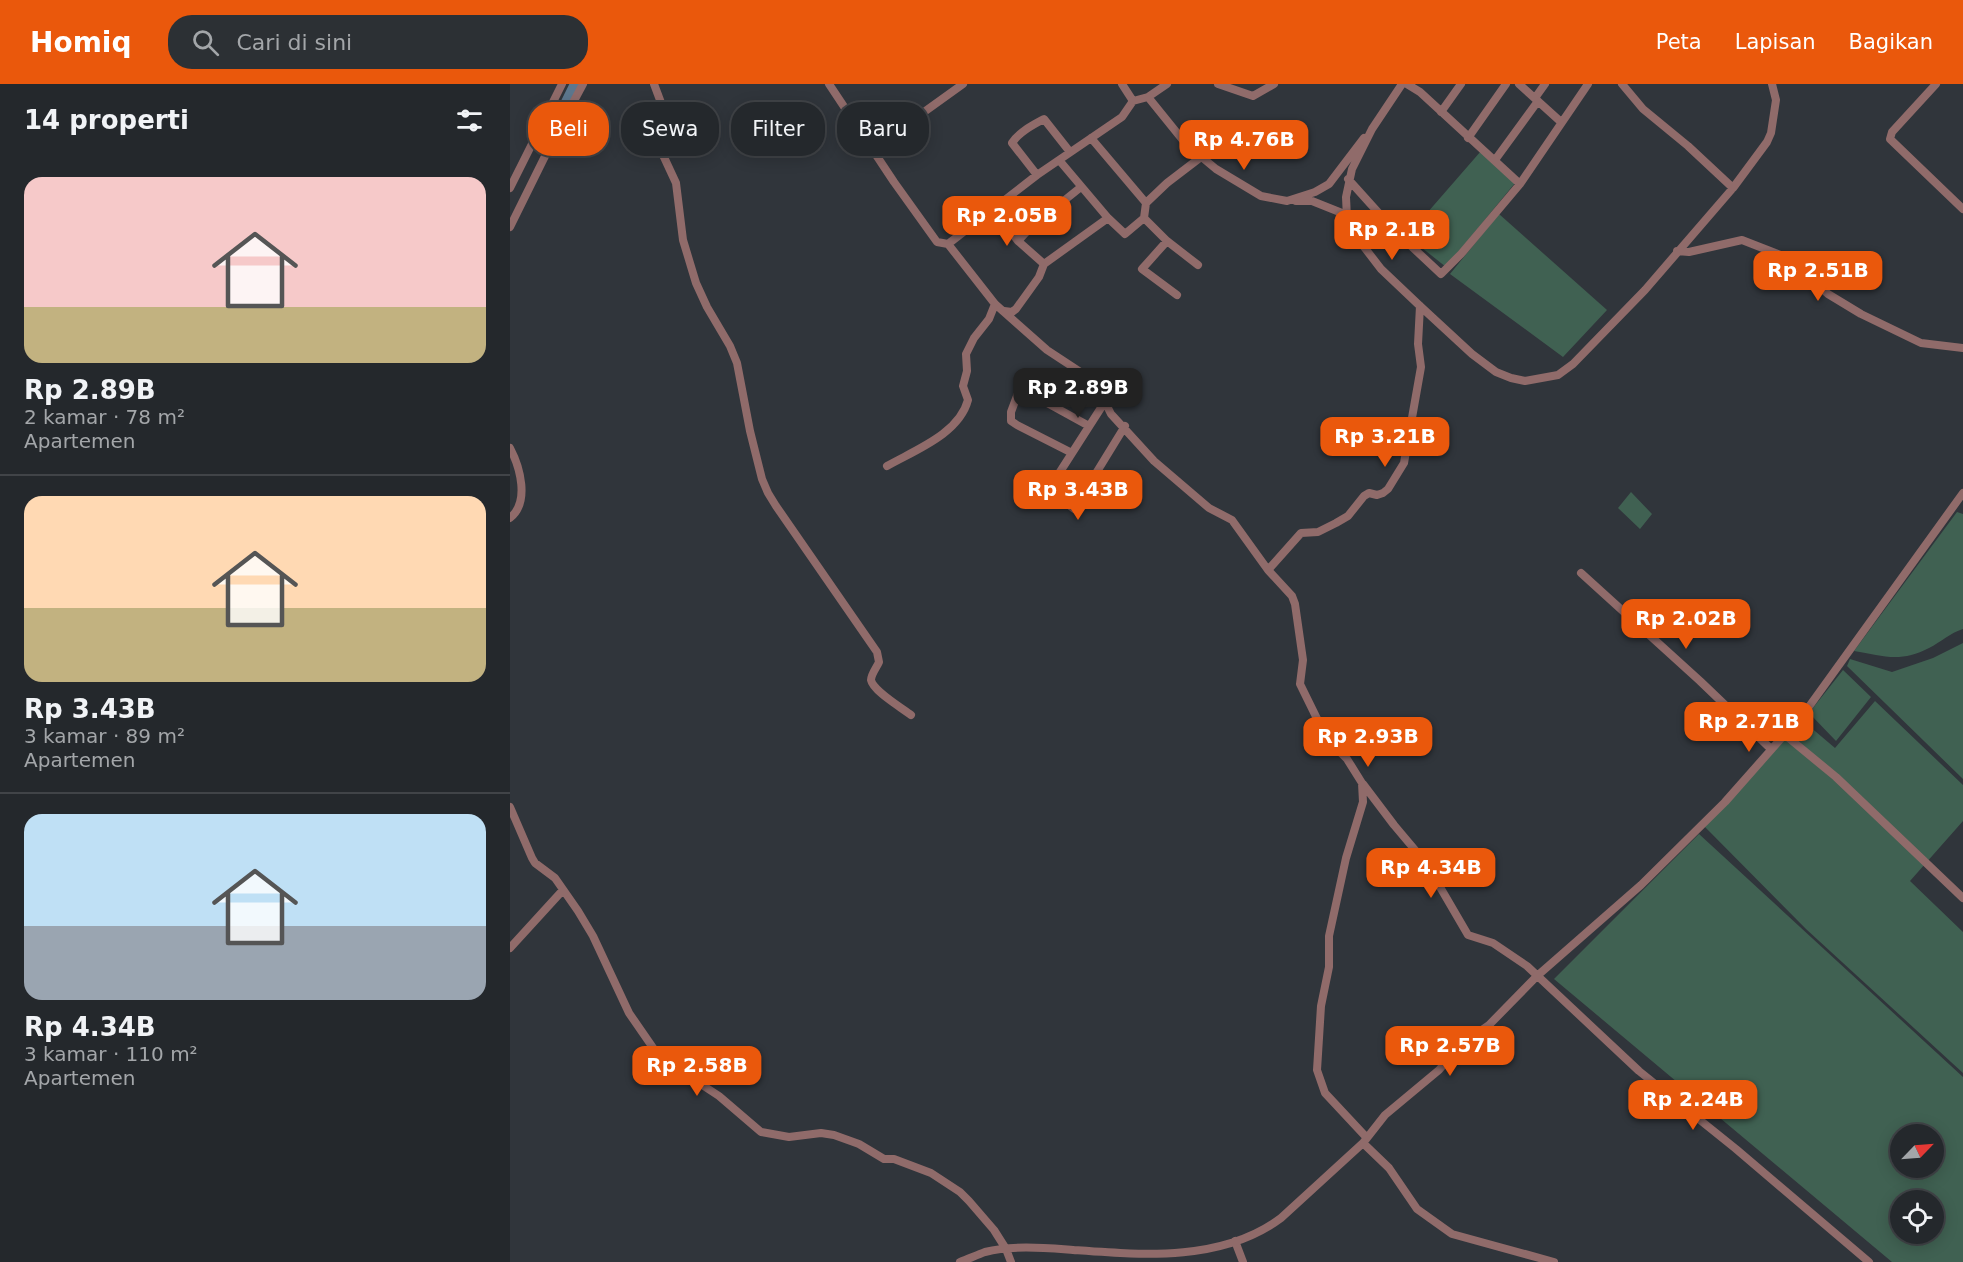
<!DOCTYPE html>
<html lang="id">
<meta charset="utf-8">
<style>
:root{--surface:#24282c;--page:#2c3034;--text:#f1f3f6;--muted:#a3a6a9;--line:#414448;--accent:#ea580c}
body{margin:0;font-family:"DejaVu Sans",sans-serif;background:var(--page);color:var(--text);height:100vh;display:flex;flex-direction:column;font-size:22px;white-space:nowrap}
*{box-sizing:border-box;margin:0}
p{font-size:20px;color:var(--muted)}
.icon{flex:none;width:33px;height:33px;fill:none;stroke:currentColor;stroke-width:2;stroke-linecap:round;stroke-linejoin:round}
.map{position:relative;flex:1;overflow:hidden}
.side{display:flex;flex-direction:column;background:var(--surface);width:510px}
.side>*{flex:none}
.guide{position:absolute;left:18px;top:18px;width:570px;height:54px;display:flex;gap:12px}
.needle{width:39px;rotate:65deg}
.controls{position:absolute;left:1380px;top:1040px;display:grid;gap:12px}
.controls a{display:grid;place-items:center;width:54px;height:54px;border-radius:50%;background:var(--surface);box-shadow:0 3px 15px #0003,0 0 0 2px var(--line);font-size:30px}
.price{position:absolute;translate:-50% -51px;padding:0 14px;border-radius:12px;background:var(--accent);color:#fff;font-size:20px;line-height:39px;filter:drop-shadow(0 2px 3px #0008)}
.price::after{content:'';position:absolute;left:50%;top:36px;width:18px;height:14px;margin-left:-9px;background:inherit;clip-path:polygon(0 0,100% 0,50% 100%)}
.price.active{background:#222;color:#fff}
ul{padding:0;list-style:none}
li{display:grid;align-content:center;gap:12px;height:318px;padding:0 24px}
li+li{border-top:2px solid var(--line)}
li span{display:grid;place-items:center;height:186px;border-radius:18px;color:#555}
li>.icon{margin-inline-start:auto}
span .icon{width:108px;height:108px;fill:#fffc;stroke-width:1}
li b{font-size:26px}
h2{display:flex;justify-content:space-between;align-items:center;height:72px;padding:0 24px;font-size:26px}
.chip{padding:0 21px;border-radius:24px;background:var(--surface);box-shadow:0 3px 15px #0003,0 0 0 2px var(--line);font-size:21px;line-height:54px}
.chip.active{background:var(--accent);color:#fff}
header{display:flex;align-items:center;gap:36px;box-sizing:border-box;height:84px;padding:0 30px;background:var(--accent);color:#fff}
header strong{font-size:28px}
nav{display:flex;gap:33px;margin-inline-start:auto;font-size:21px}
.search{width:420px;height:54px;background:var(--page);display:flex;align-items:center;gap:15px;box-sizing:border-box;padding:0 21px;border-radius:24px;color:var(--muted);font-size:22px}
main{display:flex;flex:1;min-height:0}
.map>svg:first-child{display:block}
.green{fill:#406152;fill-rule:evenodd}
.lines{fill:none;stroke-linecap:round;stroke-linejoin:round}
.river{stroke:#5c778e;stroke-width:12}
.minor{stroke:#906b6a;stroke-width:8}
</style>
<header>
<strong>Homiq</strong>
<div class="search"><svg class="icon" aria-label="search" viewBox="0 0 24 24"><circle cx="10" cy="10" r="6"/><path d="M15 15l6 6"/></svg>Cari di sini</div>
<nav><a>Peta</a><a>Lapisan</a><a>Bagikan</a></nav>
</header>
<main>
<section class="side">
<h2>14 properti<svg class="icon" aria-label="filters" viewBox="0 0 24 24"><path d="M4 7h16M4 17h16"/><circle cx="9" cy="7" r="2"/><circle cx="15" cy="17" r="2"/></svg></h2>
<ul>
<li><span style="background:linear-gradient(#f6c9c9 70%,#c2b280 0)"><svg class="icon" aria-label="home" viewBox="0 0 24 24"><path d="M3 11l9-7 9 7M6 9v11h12V9"/></svg></span><div><b>Rp 2.89B</b><p>2 kamar · 78 m²</p><p>Apartemen</p></div></li>
<li><span style="background:linear-gradient(#ffd9b3 60%,#c2b280 0)"><svg class="icon" aria-label="home" viewBox="0 0 24 24"><path d="M3 11l9-7 9 7M6 9v11h12V9"/></svg></span><div><b>Rp 3.43B</b><p>3 kamar · 89 m²</p><p>Apartemen</p></div></li>
<li><span style="background:linear-gradient(#bfe0f5 60%,#9aa5b1 0)"><svg class="icon" aria-label="home" viewBox="0 0 24 24"><path d="M3 11l9-7 9 7M6 9v11h12V9"/></svg></span><div><b>Rp 4.34B</b><p>3 kamar · 110 m²</p><p>Apartemen</p></div></li>
</ul>
</section>
<div class="map">
<svg width="1453" height="1178" viewBox="0 0 1453 1178">
<rect width="100%" height="100%" fill="#30353b"/>
<path class="green" d="M971,67L1005,99L936,183L897,152Z
M989,130L1097,226L1053,273L940,190Z
M1121,408L1142,430L1130,445L1108,424Z
M1447,428L1453,430V545C1440,549 1431,558 1419,564C1391,579 1373,572 1344,567Z
M1453,559V695L1337,582L1340,575L1382,588L1423,574Z
M1333,586L1361,613L1326,657L1299,629Z
M1365,617L1453,701V737L1400,797L1453,848V989L1296,845L1194,742L1292,636L1325,664Z
M1189,750L1453,993V1178H1382L1044,895ZM1390,1050H1424V1083H1390ZM1390,1116H1424V1149H1390Z"/>
<g class="lines">
<path class="river" d="M40,53L66,0"/>
<path class="minor" d="M144,0L153,24L141,35L140,43L166,99L173,156L186,199L197,223L220,262L227,279L240,347L252,395L258,409L266,422L367,568L369,578C367,583 361,590 361,596C363,607 392,624 401,631
M319,0L384,98L427,158L438,160L485,220L537,266L575,291L587,302L601,330L644,377L699,424L722,436L758,486L782,512L785,520L793,576L790,600L817,655L837,675L852,699L853,718L836,774L819,852V883L811,922L807,986L815,1009L857,1054
M708,0L743,12L764,0
M892,0L862,45L842,85L836,113L837,134L851,159L871,185L910,222L962,270L986,288L1001,294L1015,297L1048,291L1063,280L1135,206L1223,104L1257,58L1261,49L1266,16L1262,0
M897,0L910,8L1010,100
M1009,0L1051,38
M1112,0L1133,25L1178,62L1223,104
M1426,0L1382,48L1380,55L1453,125
M638,13L657,0
M1025,14L1035,0
M623,17L638,13L676,60L706,85L751,112L777,117L805,108L819,100L854,54
M931,28L951,0
M29,46L44,54L73,0
M958,54L996,0
M361,62L382,51L453,0
M549,76L598,134L615,150L634,134L636,119L581,54
M985,76L1028,17
M527,91L502,59C509,48 523,41 534,35L560,68
M838,95L884,146L931,190L951,170L1010,100L1078,0
M0,104L52,0
M786,117H802L837,131
M636,119L657,99L691,73
M484,125L508,157L534,180
M634,134L657,157L688,181
M0,143L44,54
M508,157L520,144L571,103
M657,157L632,185L667,211
M438,160L527,91L612,33L623,17L612,0
M1167,167L1179,168L1232,156L1278,174L1318,210L1351,230L1411,259L1453,264
M494,227L502,228L506,225L529,193L534,180L598,134
M596,316L539,405L564,425L615,342
M0,364C10,383 20,418 0,434
M562,369L507,341L501,337V328L510,304L579,342
M377,382C405,366 449,350 458,316L453,302L457,287L456,270L464,254L479,235L485,220
M758,486L791,449L808,448L826,439L838,432L854,412L859,409L867,411L873,409L878,405L894,379L911,283L908,260L910,222
M1071,489L1190,597L1261,665
M1275,651L1326,693L1453,814
M853,700L884,741L916,779L958,851L983,859L1017,882L1129,987L1226,1065L1359,1178
M0,723L22,774L25,779L45,794L68,827L83,852L119,929L157,984L180,993L209,1012L251,1048L279,1053L311,1049L324,1051L349,1060L374,1075H384L421,1089L450,1108L459,1117L484,1146L496,1165L501,1178
M0,864L53,806
M853,1059L879,1084L907,1125L942,1150L1044,1178
M725,1157L733,1178
M450,1178C458,1175 467,1171 475,1168C503,1161 535,1164 563,1166C632,1171 712,1178 771,1134L853,1059L875,1031L929,986L950,961L979,941L1027,892L1131,801L1215,718L1298,624L1453,409"/>
</g>
</svg>
<div class="controls">
<a><svg class="needle" viewBox="-14 -14 28 28"><path d="M0-13l5 13h-10z" fill="#e53935"/><path d="M0 13l5-13h-10z" fill="#a3a6a9"/></svg></a>
<a><svg class="icon" aria-label="locate" viewBox="0 0 24 24"><circle cx="12" cy="12" r="6"/><path d="M12 2v4M12 18v4M2 12h4M18 12h4"/></svg></a>
</div>
<b class="price" style="left:734px;top:87px">Rp 4.76B</b>
<b class="price" style="left:497px;top:163px">Rp 2.05B</b>
<b class="price" style="left:882px;top:177px">Rp 2.1B</b>
<b class="price" style="left:1308px;top:218px">Rp 2.51B</b>
<b class="price active" style="left:568px;top:335px">Rp 2.89B</b>
<b class="price" style="left:875px;top:384px">Rp 3.21B</b>
<b class="price" style="left:568px;top:437px">Rp 3.43B</b>
<b class="price" style="left:1176px;top:566px">Rp 2.02B</b>
<b class="price" style="left:1239px;top:669px">Rp 2.71B</b>
<b class="price" style="left:858px;top:684px">Rp 2.93B</b>
<b class="price" style="left:921px;top:815px">Rp 4.34B</b>
<b class="price" style="left:940px;top:993px">Rp 2.57B</b>
<b class="price" style="left:187px;top:1013px">Rp 2.58B</b>
<b class="price" style="left:1183px;top:1047px">Rp 2.24B</b>
<div class="guide">
<a class="chip active">Beli</a>
<a class="chip">Sewa</a>
<a class="chip">Filter</a>
<a class="chip">Baru</a>
</div>
</div>
</main>
